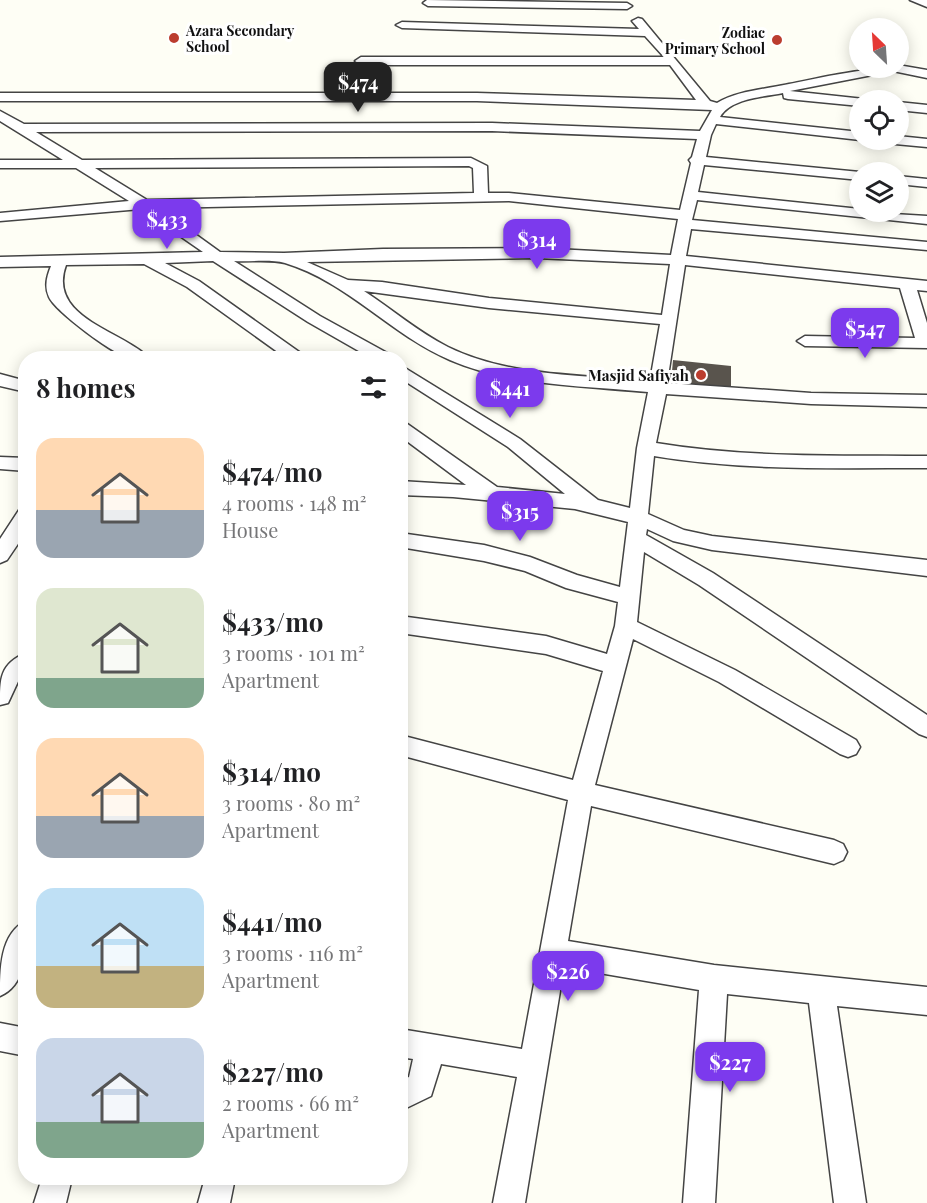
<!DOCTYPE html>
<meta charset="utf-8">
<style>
:root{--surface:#fff;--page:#f6f6f6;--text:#202124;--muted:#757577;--accent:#7c3aed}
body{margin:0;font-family:"Playfair Display",serif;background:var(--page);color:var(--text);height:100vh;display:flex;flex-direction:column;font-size:22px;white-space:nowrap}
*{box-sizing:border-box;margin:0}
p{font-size:20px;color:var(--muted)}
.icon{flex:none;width:33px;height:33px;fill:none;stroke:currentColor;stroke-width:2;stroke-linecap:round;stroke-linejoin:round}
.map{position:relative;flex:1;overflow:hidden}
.drawer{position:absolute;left:18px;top:351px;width:390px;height:834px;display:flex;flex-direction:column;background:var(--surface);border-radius:24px;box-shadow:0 3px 15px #0003}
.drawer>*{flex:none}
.needle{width:39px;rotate:335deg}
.fabs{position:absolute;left:849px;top:18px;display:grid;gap:12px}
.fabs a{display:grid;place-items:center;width:60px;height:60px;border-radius:50%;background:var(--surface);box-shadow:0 3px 15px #0003;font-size:30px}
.price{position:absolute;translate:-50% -51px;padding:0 14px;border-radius:12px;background:var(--accent);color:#fff;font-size:20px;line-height:39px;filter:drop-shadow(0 2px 3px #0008)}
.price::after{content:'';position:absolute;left:50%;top:36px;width:18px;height:14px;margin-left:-9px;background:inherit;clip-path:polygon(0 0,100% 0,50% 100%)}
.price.current{background:#222;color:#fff}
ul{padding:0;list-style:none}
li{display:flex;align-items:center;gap:18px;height:150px;padding:0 18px}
li span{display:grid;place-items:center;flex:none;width:168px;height:120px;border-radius:18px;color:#555}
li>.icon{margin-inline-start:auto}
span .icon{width:72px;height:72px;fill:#fffc;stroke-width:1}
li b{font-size:26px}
h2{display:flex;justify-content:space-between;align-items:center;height:72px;padding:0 18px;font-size:26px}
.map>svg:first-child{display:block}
.building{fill:#59544d}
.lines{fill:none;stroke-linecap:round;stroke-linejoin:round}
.street-casing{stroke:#444;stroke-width:3}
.street{fill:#fff;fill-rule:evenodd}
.poi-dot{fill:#bb3d2e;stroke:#fff;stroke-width:2}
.labels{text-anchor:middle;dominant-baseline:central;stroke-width:6;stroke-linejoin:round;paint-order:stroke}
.far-poi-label{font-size:14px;font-weight:bold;fill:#111;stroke:#fff;text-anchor:start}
.poi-label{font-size:15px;font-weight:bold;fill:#111;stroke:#fff;text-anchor:end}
</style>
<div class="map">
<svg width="927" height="1203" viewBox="0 0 927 1203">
<rect width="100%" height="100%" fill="#fefef5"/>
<path class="building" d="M673,360L731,366V390L671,383Z"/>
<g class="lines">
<g class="street-casing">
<path id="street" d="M427,0L627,3L632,6L627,9L428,6L423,3Z
M910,0H927V7Z
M638,18L642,19L710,101L717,103C736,91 766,89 789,84C825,77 861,68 898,68V65L927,70V78L893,71L790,91L864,99L860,100V106L788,99L784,98L783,93C764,97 731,98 720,117L860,132V140H862H860L716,124L711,135L706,157L860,172H863H860V180L704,165L698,192L860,209V212L927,216V224L697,200L692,220L927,242V250L691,229L686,256L927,281V291L917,290L927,323V348L805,346L797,341L805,336L915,338L900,288L685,265L667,383L811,393L927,395V407L811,404L666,394L656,443C746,458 837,455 927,456V468C836,468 744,471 654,456L648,514L684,530L712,536L927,560V576L712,550L673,541L647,529L646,535L713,573L927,715V737L919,734L699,585L644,552L637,622L735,670L856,740L860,747L856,754L848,757L840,754L719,682L633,639L595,785L834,840L843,844L847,852L843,860L834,864L591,806L568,941L714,965L927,987V1015L837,1006L866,1203H834L809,1003L727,994L715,1203H683L699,990L564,967L525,1203H493L517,1077L441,1064L431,1096L400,1111V1081L409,1077L413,1059L400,1057V1029L522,1049L568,800L400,755V735L573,780L603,671L546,654L400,633V616L546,636L607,654L615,626L618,602L566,588L525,571L484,561L400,547V533L484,545L530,557L577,575L620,587L628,522L575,509L453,497L400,495V481L466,485L400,436V421L406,423L497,487L565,494L508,447L400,378V365L520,439L598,500L630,508L637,448L648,392C583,386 511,386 450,360C391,335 348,282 285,263C270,259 250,262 234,261L320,316L389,354L391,358H371L308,322L213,261L165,263L199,281L302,354L304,358H286L187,287L144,264L66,265C50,309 99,325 130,344C136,348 144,352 148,358C143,359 135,360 130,358C115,356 55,311 49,297C44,286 47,276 51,266L0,267V257L203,252L141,209L0,221V213L129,201L76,168H0V160H63L0,121V111L24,124L492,123L700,131L712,110L477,101H0V93H477L696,100L670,65H361L355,61L361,57H664L645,36L402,28L396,25L402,22L639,29L632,21ZM492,131L697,139L692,157L689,160L691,163L680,210L509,193H488L487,166L471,158L82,160L36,132ZM469,166L473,168L474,193L147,200L95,168ZM509,201L678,219L671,255L536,248L383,249L284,253L220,252L159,208ZM536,258L670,264L662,315L489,298L382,282L348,280L307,262ZM364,291L489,308L660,324L650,381C584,375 509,377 448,347C418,332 392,309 364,291Z
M898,102L927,105V113L898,110Z
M898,136L927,139V147L895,144L888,140H898Z
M898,176L927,179V187L898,184Z
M0,374L26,381V392L0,386Z
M0,457L26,458V471L0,469Z
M26,508V532L7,560L0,563V539L19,510Z
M26,653V673L21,675L8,703L0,705C0,678 0,664 26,653Z
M26,921C26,947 28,984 0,996C0,970 0,933 26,921Z
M0,1023L26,1028V1056L0,1051Z
M42,1178H72L66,1203H34Z
M205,1178H235L230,1203H198Z"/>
</g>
<use href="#street" class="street"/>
</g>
<g class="poi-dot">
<circle cx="174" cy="38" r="6"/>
<circle cx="777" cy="40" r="6"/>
<circle cx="701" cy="375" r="6"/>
</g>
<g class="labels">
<g class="far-poi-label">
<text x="186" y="30">Azara Secondary<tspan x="186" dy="16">School</tspan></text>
<text x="765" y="32" text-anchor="end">Zodiac<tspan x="765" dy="16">Primary School</tspan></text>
</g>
<g class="poi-label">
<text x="689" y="375">Masjid Safiyah</text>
</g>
</g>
</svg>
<div class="fabs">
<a><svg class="needle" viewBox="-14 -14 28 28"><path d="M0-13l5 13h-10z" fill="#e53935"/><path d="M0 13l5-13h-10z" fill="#757577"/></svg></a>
<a><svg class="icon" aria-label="locate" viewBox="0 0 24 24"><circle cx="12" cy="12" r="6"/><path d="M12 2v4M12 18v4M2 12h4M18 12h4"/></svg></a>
<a><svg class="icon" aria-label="layers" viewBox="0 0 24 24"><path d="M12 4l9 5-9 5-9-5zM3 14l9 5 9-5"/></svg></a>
</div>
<b class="price current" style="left:358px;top:113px">$474</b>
<b class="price" style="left:167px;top:250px">$433</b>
<b class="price" style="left:537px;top:270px">$314</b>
<b class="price" style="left:865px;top:359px">$547</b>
<b class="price" style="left:510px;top:419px">$441</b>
<b class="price" style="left:520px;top:542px">$315</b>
<b class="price" style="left:568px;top:1002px">$226</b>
<b class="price" style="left:730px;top:1093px">$227</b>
<section class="drawer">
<h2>8 homes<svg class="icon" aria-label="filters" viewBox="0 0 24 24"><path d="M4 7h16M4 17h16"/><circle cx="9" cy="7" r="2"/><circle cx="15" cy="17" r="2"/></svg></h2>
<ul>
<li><span style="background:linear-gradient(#ffd9b3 60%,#9aa5b1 0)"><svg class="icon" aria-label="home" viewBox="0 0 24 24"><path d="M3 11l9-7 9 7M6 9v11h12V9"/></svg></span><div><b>$474/mo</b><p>4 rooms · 148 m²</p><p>House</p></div></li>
<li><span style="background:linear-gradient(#dfe7d0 75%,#7fa58c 0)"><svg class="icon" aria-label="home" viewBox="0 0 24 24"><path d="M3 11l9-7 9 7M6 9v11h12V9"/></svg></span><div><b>$433/mo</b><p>3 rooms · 101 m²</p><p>Apartment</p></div></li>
<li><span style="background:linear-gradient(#ffd9b3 65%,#9aa5b1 0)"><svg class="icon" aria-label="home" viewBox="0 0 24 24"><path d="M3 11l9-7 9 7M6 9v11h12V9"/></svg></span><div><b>$314/mo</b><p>3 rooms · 80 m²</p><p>Apartment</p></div></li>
<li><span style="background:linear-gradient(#bfe0f5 65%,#c2b280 0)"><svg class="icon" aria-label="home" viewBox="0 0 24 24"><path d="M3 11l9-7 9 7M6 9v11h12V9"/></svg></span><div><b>$441/mo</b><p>3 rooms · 116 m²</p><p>Apartment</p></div></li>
<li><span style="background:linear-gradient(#c9d6e8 70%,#7fa58c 0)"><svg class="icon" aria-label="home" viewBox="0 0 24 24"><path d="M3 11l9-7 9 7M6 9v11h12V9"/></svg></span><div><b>$227/mo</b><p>2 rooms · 66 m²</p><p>Apartment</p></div></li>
</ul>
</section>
</div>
